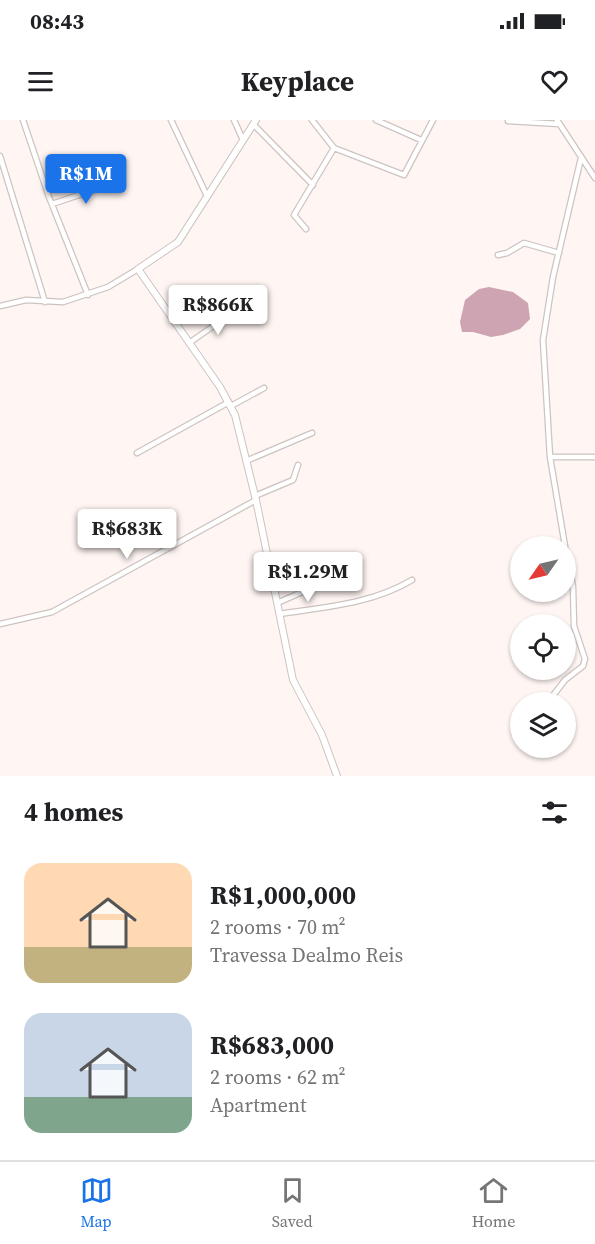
<!DOCTYPE html>
<meta charset="utf-8">
<style>
:root{--surface:#fff;--page:#f2f2f2;--text:#202124;--muted:#757577;--line:#e0e0e0;--accent:#1a73e8}
body{margin:0;font-family:"Source Serif 4",serif;background:var(--page);color:var(--text);height:100vh;display:flex;flex-direction:column;font-size:22px;white-space:nowrap}
*{box-sizing:border-box;margin:0}
p{font-size:20px;color:var(--muted)}
.icon{flex:none;width:33px;height:33px;fill:none;stroke:currentColor;stroke-width:2;stroke-linecap:round;stroke-linejoin:round}
.map{position:relative;height:656px;overflow:hidden}
.drawer{display:flex;flex-direction:column;background:var(--surface);flex:1}
.drawer>*{flex:none}
.needle{width:39px;rotate:236deg}
.tools{position:absolute;left:510px;top:416px;display:grid;gap:12px}
.tools a{display:grid;place-items:center;width:66px;height:66px;border-radius:50%;background:var(--surface);box-shadow:0 2px 4px #0004;font-size:30px}
.price{position:absolute;translate:-50% -51px;padding:0 14px;border-radius:6px;background:#fff;color:#222;font-size:20px;line-height:39px;filter:drop-shadow(0 2px 3px #0008)}
.price::after{content:'';position:absolute;left:50%;top:36px;width:18px;height:14px;margin-left:-9px;background:inherit;clip-path:polygon(0 0,100% 0,50% 100%)}
.price.current{background:var(--accent);color:#fff}
ul{padding:0;list-style:none}
li{display:flex;align-items:center;gap:18px;height:150px;padding:0 24px}
li span{display:grid;place-items:center;flex:none;width:168px;height:120px;border-radius:18px;color:#555}
li>.icon{margin-inline-start:auto}
span .icon{width:72px;height:72px;fill:#fffc;stroke-width:1}
li b{font-size:26px}
h2{display:flex;justify-content:space-between;align-items:center;height:72px;padding:0 24px;font-size:26px}
.status{display:flex;justify-content:space-between;align-items:center;height:42px;padding:0 30px;background:var(--surface);direction:ltr}
.status svg{height:16px;fill:currentColor}
header{display:flex;justify-content:space-between;align-items:center;height:78px;padding:0 24px;background:var(--surface);font-size:27px;font-weight:700}
.tab-bar{display:flex;justify-content:space-around;align-items:center;height:84px;border-top:2px solid var(--line);background:var(--surface);font-size:16px;color:var(--muted)}
.tab-bar a{display:grid;justify-items:center;gap:3px}
.tab-bar .current{color:var(--accent)}
.map>svg:first-child{display:block}
.water{fill:#cea4b3}
.lines{fill:none;stroke-linecap:round;stroke-linejoin:round}
.street-casing{stroke:#ccc4c1;stroke-width:7}
.secondary-casing{stroke:#ccc4c1;stroke-width:8}
.street{stroke:#fff;stroke-width:4.5}
.secondary{stroke:#fff;stroke-width:6}
</style>
<div class="status"><b>08:43</b><svg viewBox="0 0 49 12"><path d="M0 12V9h3v3zM5 12V6h3v6zM10 12V3h3v9zM15 12V0h3v12zM26 1h20v11H26zM47 4h2v5h-2z"/></svg></div>
<header><svg class="icon" aria-label="menu" viewBox="0 0 24 24"><path d="M4 6h16M4 12h16M4 18h16"/></svg>Keyplace<svg class="icon" aria-label="heart" viewBox="0 0 24 24"><path d="M12 20l-8-8c-3-5 5-10 8-4 3-6 11-1 8 4z"/></svg></header>
<div class="map">
<svg width="595" height="656" viewBox="0 0 595 656">
<rect width="100%" height="100%" fill="#fff6f3"/>
<path class="water" d="M489,167L513,172L528,183L530,199L520,209L503,215L491,217L473,212H462L460,202L465,180L479,169Z"/>
<g class="lines">
<g class="street-casing">
<path id="street" d="M23,0L49,77L88,175
M171,0L207,76
M234,0L243,20
M312,0L334,28L404,55L433,0
M376,0L421,20
M557,0L595,58
M508,1L559,4
M253,4L313,65
M0,36L45,182
M52,84L112,64
M306,109L294,95L334,28
M498,135L507,133L524,123L559,133
M0,186L26,180L63,182L108,167L138,149
M189,223L235,191
M231,286L264,268
M137,333L229,282
M550,337H595
M246,341L312,313
M255,376L293,360L298,345
M565,426L550,337L543,220L553,157L581,38
M277,483L330,460
M280,494C325,487 372,484 412,460
M0,504L52,492L256,380
M548,582L565,560L583,546L585,539L574,506L573,467L566,430"/>
</g>
<g class="secondary-casing">
<path id="secondary" d="M256,0L178,122L138,149L220,267L235,295L256,380L293,560L322,615L337,656"/>
</g>
<use href="#street" class="street"/>
<use href="#secondary" class="secondary"/>
</g>
</svg>
<div class="tools">
<a><svg class="needle" viewBox="-14 -14 28 28"><path d="M0-13l5 13h-10z" fill="#e53935"/><path d="M0 13l5-13h-10z" fill="#757577"/></svg></a>
<a><svg class="icon" aria-label="locate" viewBox="0 0 24 24"><circle cx="12" cy="12" r="6"/><path d="M12 2v4M12 18v4M2 12h4M18 12h4"/></svg></a>
<a><svg class="icon" aria-label="layers" viewBox="0 0 24 24"><path d="M12 4l9 5-9 5-9-5zM3 14l9 5 9-5"/></svg></a>
</div>
<b class="price current" style="left:86px;top:85px">R$1M</b>
<b class="price" style="left:218px;top:216px">R$866K</b>
<b class="price" style="left:127px;top:440px">R$683K</b>
<b class="price" style="left:308px;top:483px">R$1.29M</b>
</div>
<section class="drawer">
<h2>4 homes<svg class="icon" aria-label="filters" viewBox="0 0 24 24"><path d="M4 7h16M4 17h16"/><circle cx="9" cy="7" r="2"/><circle cx="15" cy="17" r="2"/></svg></h2>
<ul>
<li><span style="background:linear-gradient(#ffd9b3 70%,#c2b280 0)"><svg class="icon" aria-label="home" viewBox="0 0 24 24"><path d="M3 11l9-7 9 7M6 9v11h12V9"/></svg></span><div><b>R$1,000,000</b><p>2 rooms · 70 m²</p><p>Travessa Dealmo Reis</p></div></li>
<li><span style="background:linear-gradient(#c9d6e8 70%,#7fa58c 0)"><svg class="icon" aria-label="home" viewBox="0 0 24 24"><path d="M3 11l9-7 9 7M6 9v11h12V9"/></svg></span><div><b>R$683,000</b><p>2 rooms · 62 m²</p><p>Apartment</p></div></li>
</ul>
</section>
<nav class="tab-bar">
<a class="current"><svg class="icon" aria-label="map" viewBox="0 0 24 24"><path d="M3 6l6-2 6 2 6-2v14l-6 2-6-2-6 2zM9 4v14M15 6v14"/></svg>Map</a>
<a><svg class="icon" aria-label="saved" viewBox="0 0 24 24"><path d="M7 4h10v16l-5-4-5 4z"/></svg>Saved</a>
<a><svg class="icon" aria-label="home" viewBox="0 0 24 24"><path d="M3 11l9-7 9 7M6 9v11h12V9"/></svg>Home</a>
</nav>
